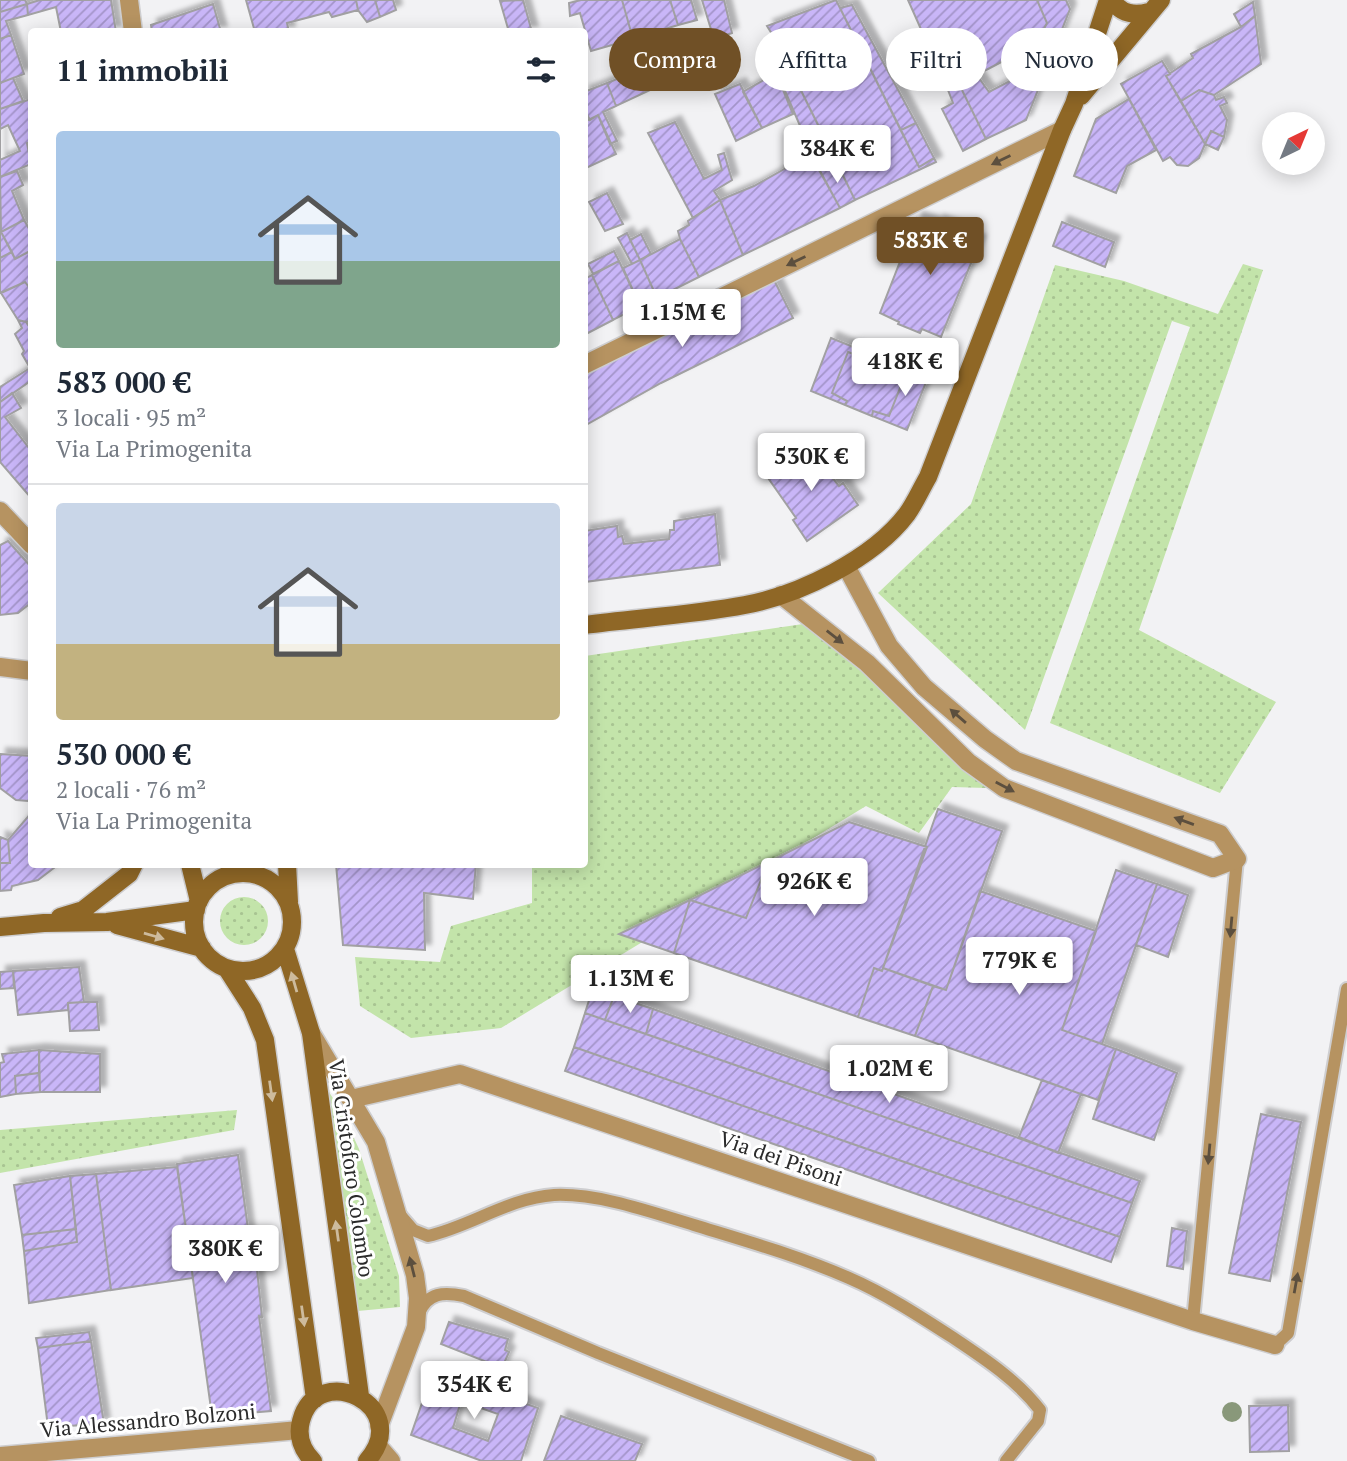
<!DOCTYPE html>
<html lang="it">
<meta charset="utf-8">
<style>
:root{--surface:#fff;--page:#f6f6f7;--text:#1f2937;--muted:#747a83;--line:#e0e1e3;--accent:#705026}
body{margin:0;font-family:"PT Serif",serif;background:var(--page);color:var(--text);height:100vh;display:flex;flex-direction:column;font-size:26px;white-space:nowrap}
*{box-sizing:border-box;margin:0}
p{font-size:23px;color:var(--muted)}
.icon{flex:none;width:38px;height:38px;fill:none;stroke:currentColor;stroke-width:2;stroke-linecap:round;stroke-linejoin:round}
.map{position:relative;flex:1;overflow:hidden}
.panel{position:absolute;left:28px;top:28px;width:560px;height:840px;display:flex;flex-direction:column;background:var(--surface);border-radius:7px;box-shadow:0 4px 18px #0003}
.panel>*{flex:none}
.top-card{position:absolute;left:609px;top:28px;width:632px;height:63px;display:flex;gap:14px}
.needle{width:46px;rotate:43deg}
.buttons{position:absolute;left:1262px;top:112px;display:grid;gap:14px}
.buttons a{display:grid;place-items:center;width:63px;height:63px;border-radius:50%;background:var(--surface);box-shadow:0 4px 18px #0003;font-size:35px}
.price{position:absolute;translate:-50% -60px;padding:0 16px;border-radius:7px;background:#fff;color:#222;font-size:23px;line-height:46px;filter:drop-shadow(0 2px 4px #0008)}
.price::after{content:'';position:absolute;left:50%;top:42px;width:21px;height:16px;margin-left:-10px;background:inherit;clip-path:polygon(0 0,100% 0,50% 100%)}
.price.active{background:var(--accent);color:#fff}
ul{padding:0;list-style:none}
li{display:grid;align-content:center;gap:14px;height:371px;padding:0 28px}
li+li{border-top:2px solid var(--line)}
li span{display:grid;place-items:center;height:217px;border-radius:7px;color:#555}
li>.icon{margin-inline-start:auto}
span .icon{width:126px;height:126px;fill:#fffc;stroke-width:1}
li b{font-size:30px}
h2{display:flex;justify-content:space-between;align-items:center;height:84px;padding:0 28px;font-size:30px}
.tag{padding:0 24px;border-radius:32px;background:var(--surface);box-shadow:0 4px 18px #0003;font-size:24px;line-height:63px}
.tag.active{background:var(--accent);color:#fff}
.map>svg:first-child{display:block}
.grass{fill:url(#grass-dots)}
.building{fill:url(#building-hatch);stroke:#a1a0a2;stroke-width:2;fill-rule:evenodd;filter:url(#shadow)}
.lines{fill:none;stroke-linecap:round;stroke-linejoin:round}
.service-casing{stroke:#ceced0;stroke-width:16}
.minor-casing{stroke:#ceced0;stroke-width:21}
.secondary-casing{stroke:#ceced0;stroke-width:21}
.service{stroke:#b69361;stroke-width:12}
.minor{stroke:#b69361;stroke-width:18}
.secondary{stroke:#8f6726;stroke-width:18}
.tree{fill:#89987a}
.oneway{fill:#5c4f3e}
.oneway2{fill:#cdbb9d}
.labels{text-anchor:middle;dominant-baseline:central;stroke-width:6;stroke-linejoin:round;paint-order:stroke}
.street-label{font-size:21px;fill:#2b2b2b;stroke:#fff}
</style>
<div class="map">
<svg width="1347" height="1461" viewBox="0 0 1347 1461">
<defs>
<pattern id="grass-dots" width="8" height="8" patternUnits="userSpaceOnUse" patternTransform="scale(1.75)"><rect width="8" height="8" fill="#c3e4aa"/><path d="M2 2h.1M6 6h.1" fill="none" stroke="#a8c492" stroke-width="1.8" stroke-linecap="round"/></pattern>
<pattern id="building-hatch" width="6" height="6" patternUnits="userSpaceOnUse" patternTransform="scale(1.75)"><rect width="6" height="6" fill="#c9b6f8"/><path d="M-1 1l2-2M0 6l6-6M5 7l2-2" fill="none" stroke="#a394c9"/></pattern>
<filter id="shadow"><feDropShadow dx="6" dy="-6" stdDeviation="2" flood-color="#0004"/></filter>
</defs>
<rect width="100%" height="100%" fill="#f2f2f4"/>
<path class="grass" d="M1243,264L1263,270L1139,630L1276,702L1220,793L1050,723L1190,327L1172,321L1025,730L878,593L971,504L1055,265L1124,281L1218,314Z
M803,624L876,677L987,788L952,787L919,833L866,806L501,1028L411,1038L360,1006L355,957L440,962L451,926L532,903V865L584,864L585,656Z
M220 921a24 24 0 1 1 48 0a24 24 0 1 1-48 0Z
M329,1092L344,1116L359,1149L399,1276L400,1307L358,1311L328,1098Z
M237,1110L234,1130L0,1173V1130Z"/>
<path class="building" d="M0,0H25L27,4L0,12Z
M40,0H111L116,32H61L56,7L28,15L27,4Z
M246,0H356L358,10L332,17L329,12L287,23L289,32H255Z
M356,0H375L380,17L367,22L358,10Z
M375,0H393L396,10L380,17Z
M523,0L532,32H509L500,1Z
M581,0H622L633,39L591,51L580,13L570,16L569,3Z
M622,0H670L678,25L633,39Z
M670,0H691L697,20L678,25Z
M702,0H724L732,33L714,39Z
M836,0L919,167L934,158L936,162L855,200L777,42L767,26Z
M908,0H1037L1047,23L1034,48L1007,59L948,90Z
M1037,0H1066L1070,9L1026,120L986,139L959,84L976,74L989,92L1014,79L1007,59L1034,48L1047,23Z
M1253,2L1255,16L1241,27L1234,14Z
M27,4L28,15L6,21L11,35L0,39V12Z
M213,4L221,32H152L151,25Z
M852,5L865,29L916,123L901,130L840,8Z
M1255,16L1261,64L1214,95L1199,90L1181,101L1166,76L1193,58L1191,54L1241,27Z
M11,35L24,74L0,83V39Z
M777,42L837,163L819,170L767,49Z
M671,57L676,72L650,83L644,68Z
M1162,61L1170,74L1166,76L1205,144L1199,158L1188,166L1177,165L1170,157L1163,161L1121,84Z
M644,68L650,83L676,72L678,77L616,106L607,83Z
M776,73L793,114L762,128L743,92Z
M13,78L23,101L0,109V83Z
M607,83L616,106L603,112L617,141L610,144L598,115L590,120L584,109V92Z
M740,84L762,128L736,141L715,94Z
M959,84L986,139L963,151L942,109L953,103L948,90Z
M1199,90L1214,95L1216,100L1224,97L1227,103L1220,106L1227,120L1224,137L1211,131L1205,144L1181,101Z
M31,99L32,141L27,143L31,164L0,177V109Z
M1129,99L1156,150L1127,166L1116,193L1074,176L1096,119Z
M598,115L616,154L584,169V122Z
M675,122L704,179L722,170L718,155L724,153L732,180L714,191L720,200L693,218L648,133Z
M916,123L934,158L919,167L901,130Z
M8,125L20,151L0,160V129Z
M1211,131L1224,137L1218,150L1205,144Z
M811,154L840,208L743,255L720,200L754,186Z
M837,163L855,200L840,208L819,170Z
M17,171L23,185L12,191L24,220L1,232L0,177Z
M607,193L623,224L605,231L589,202Z
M720,200L743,255L699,277L680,239L678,231L689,225L688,221Z
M917,218L938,224V221L962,229L961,234L980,241L941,337L922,329L920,333L898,324L899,322L880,313Z
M24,220L32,234V250L15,259L1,232Z
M1062,222L1114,242L1105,267L1053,246Z
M0,230L12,252L0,258Z
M627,233L640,260L632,264L618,238Z
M641,234L651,254L640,260L630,240Z
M680,239L699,277L657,298L640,260Z
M32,250V291L25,282L0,293V258L12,252L15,259Z
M614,251L619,261L593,274L588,264Z
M640,260L657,298L640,306L623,268Z
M619,261L640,306L613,320L592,275Z
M592,275L613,320L584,335V279Z
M774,280L793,318L661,383L584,426V375L640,344Z
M25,282L32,291V320L26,322L18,320L1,293Z
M18,320L26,322L32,331V380L0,402V387L30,368L22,354L24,351L15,334L22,328Z
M831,338L866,352L864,358L848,352L832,393L847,401L845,405L811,391Z
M848,352L864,358L866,352L892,363L890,370L905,375L889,416L873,411L872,416L845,405L847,401L832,393Z
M892,363L928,377L907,430L872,416L873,411L889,416L905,375L890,370Z
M12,393L21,408L5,417L32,452V499L0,462V402Z
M807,446L839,486L843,483L858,505L807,541L793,520L796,518L766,475Z
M715,514L720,565L584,582V531L617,526L618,537L622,536L624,544L669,539L670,530H674V521Z
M8,541L32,568V602L18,613L0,615V545Z
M0,754L32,756V794L28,801L16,800L0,788Z
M938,809L1002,831L946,990L883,968Z
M32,812V864H59L38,880L12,886L11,890L0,891V863H10L8,840Z
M849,822L927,847L882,971L874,968L858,1017L674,953L690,900L746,918L768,862Z
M0,837L8,840L10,863H0Z
M768,862L746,918L690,900Z
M336,864H476L473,899L424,893L425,950L343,945Z
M1116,870L1157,884L1102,1044L1062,1030Z
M1157,884L1188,895L1168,957L1136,945Z
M980,891L1096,931L1062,1030L1116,1049L1098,1100L915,1036L933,986L946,990Z
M690,900L674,953L619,934Z
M79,967L84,1002L68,1003V1010L18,1015L13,971Z
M874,968L882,971L883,968L933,986L915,1036L858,1017Z
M13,971L14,988L0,989V972Z
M593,988L614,996L605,1020L585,1013Z
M614,996L653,1009L646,1034L605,1020Z
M84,1002H97L99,1030L70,1031L68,1003Z
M653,1009L1140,1181L1132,1203L646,1034Z
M585,1013L1132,1203L1120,1237L574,1047Z
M574,1047L1120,1237L1111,1262L565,1071Z
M1116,1049L1177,1073L1154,1140L1093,1119Z
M39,1050V1073L15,1076L16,1094L0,1097V1063L4,1062L2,1054Z
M39,1050L100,1054V1092H40Z
M39,1073L40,1092L16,1094L15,1076Z
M1042,1080L1081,1094L1058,1153L1019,1137Z
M1261,1114L1301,1122L1270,1281L1229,1273Z
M238,1155L251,1251H255L262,1317L259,1316L271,1411L212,1416L177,1164Z
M177,1167L193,1278L111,1290L96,1174Z
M96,1174L111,1290L29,1303L24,1251L77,1242L70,1176Z
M70,1176L76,1229L22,1235L14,1185Z
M1172,1228L1187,1231L1183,1269L1167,1266Z
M76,1229L77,1242L24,1251L22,1235Z
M449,1322L508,1339L505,1350L509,1352L502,1368L441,1344Z
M89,1332L91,1341L38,1348L36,1338Z
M91,1341L104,1424L48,1427L38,1348Z
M433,1371L538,1408L521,1461H482L411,1435ZM461,1401L498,1414L488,1441L453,1428Z
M1288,1405L1289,1451L1250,1452L1249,1406Z
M561,1416L642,1444L635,1461H544Z"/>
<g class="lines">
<g class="service-casing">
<path id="service" d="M400,1215L413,1230L428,1236C471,1226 509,1198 554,1195C598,1193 651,1212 694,1225C746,1241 799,1256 849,1278C886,1294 921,1317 955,1339C985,1359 1018,1381 1040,1410L1038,1421L1006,1461
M419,1313C428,1292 444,1292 464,1296L598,1353L869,1461
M1193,1321L1237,859
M1275,1345L1288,1333L1347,989"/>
</g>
<g class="minor-casing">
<path id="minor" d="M129,0L133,32
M584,365L1062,130
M0,511L32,545
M781,595L867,663L968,762L1004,788L1213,868L1237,859L1220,834L1016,761L985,739L924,687L889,646L846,566
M0,667L32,671
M311,1033L376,1142L415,1275L418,1298L416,1327L379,1426
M351,1099L460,1074L1193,1321L1275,1345
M378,1446L391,1461
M0,1456L299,1430"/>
</g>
<g class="secondary-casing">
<path id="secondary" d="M1112,0C1121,14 1134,16 1149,12
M1081,96L1161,0
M584,625C638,618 692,615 745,605C799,595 873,559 907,514C915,503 921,489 928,477L1062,130L1074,104L1108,0
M190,864L199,901
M287,864L289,902
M194 922a49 49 0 1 1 98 0a49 49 0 1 1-98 0Z
M60,917L83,910L129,874L134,864
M117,925L202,948
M0,927L44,923L107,922L196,910
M285,949L311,1033L360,1396
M227,969L252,1008L265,1040L315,1399
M313,1461C302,1450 297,1436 301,1421C317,1359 415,1406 367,1461"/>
</g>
<use href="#service" class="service"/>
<use href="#minor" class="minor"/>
<use href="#secondary" class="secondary"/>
</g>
<circle class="tree" cx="1232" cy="1412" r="10"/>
<defs><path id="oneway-solid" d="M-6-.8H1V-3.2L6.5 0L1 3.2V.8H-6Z" transform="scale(1.75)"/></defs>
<g class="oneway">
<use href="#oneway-solid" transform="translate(1001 160) rotate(154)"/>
<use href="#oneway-solid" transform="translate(796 261) rotate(154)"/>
<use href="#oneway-solid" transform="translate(835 637) rotate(38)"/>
<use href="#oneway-solid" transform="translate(958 716) rotate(-139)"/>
<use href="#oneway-solid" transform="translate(1005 787) rotate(28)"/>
<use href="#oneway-solid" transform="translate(1184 821) rotate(-160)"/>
<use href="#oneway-solid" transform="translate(1231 927) rotate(95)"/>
<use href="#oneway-solid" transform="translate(1209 1154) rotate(95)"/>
<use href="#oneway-solid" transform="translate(412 1267) rotate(-104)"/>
<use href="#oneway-solid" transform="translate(1296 1283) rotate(-80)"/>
</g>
<g class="oneway2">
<use href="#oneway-solid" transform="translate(154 936) rotate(16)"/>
<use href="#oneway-solid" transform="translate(294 982) rotate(-106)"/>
<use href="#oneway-solid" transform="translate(271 1091) rotate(82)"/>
<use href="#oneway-solid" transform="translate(337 1231) rotate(-98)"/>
<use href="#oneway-solid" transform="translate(303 1316) rotate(82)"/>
</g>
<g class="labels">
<g class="street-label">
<text transform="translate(781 1158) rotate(19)">Via dei Pisoni</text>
<text transform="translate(352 1168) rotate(82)">Via Cristoforo Colombo</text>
<text transform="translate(148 1420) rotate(-5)">Via Alessandro Bolzoni</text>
</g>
</g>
</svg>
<div class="buttons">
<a><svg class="needle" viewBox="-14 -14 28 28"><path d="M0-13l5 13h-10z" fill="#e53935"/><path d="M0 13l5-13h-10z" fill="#747a83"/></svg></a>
</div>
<b class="price" style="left:837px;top:185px">384K €</b>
<b class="price active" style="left:930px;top:277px">583K €</b>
<b class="price" style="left:682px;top:349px">1.15M €</b>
<b class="price" style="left:905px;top:398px">418K €</b>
<b class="price" style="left:811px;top:493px">530K €</b>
<b class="price" style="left:814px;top:918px">926K €</b>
<b class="price" style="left:1019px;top:997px">779K €</b>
<b class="price" style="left:630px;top:1015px">1.13M €</b>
<b class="price" style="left:889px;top:1105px">1.02M €</b>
<b class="price" style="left:225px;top:1285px">380K €</b>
<b class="price" style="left:474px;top:1421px">354K €</b>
<div class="top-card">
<a class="tag active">Compra</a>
<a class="tag">Affitta</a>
<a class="tag">Filtri</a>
<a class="tag">Nuovo</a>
</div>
<section class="panel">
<h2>11 immobili<svg class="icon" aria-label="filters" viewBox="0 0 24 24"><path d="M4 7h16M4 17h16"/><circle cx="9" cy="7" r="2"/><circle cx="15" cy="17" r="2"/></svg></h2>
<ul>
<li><span style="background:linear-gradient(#a9c7e8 60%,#7fa58c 0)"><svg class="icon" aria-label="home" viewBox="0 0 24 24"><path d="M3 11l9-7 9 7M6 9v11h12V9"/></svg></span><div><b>583 000 €</b><p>3 locali · 95 m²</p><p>Via La Primogenita</p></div></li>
<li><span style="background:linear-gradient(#c9d6e8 65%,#c2b280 0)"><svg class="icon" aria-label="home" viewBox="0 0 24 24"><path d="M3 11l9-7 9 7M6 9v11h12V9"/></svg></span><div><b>530 000 €</b><p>2 locali · 76 m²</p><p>Via La Primogenita</p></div></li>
</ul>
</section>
</div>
